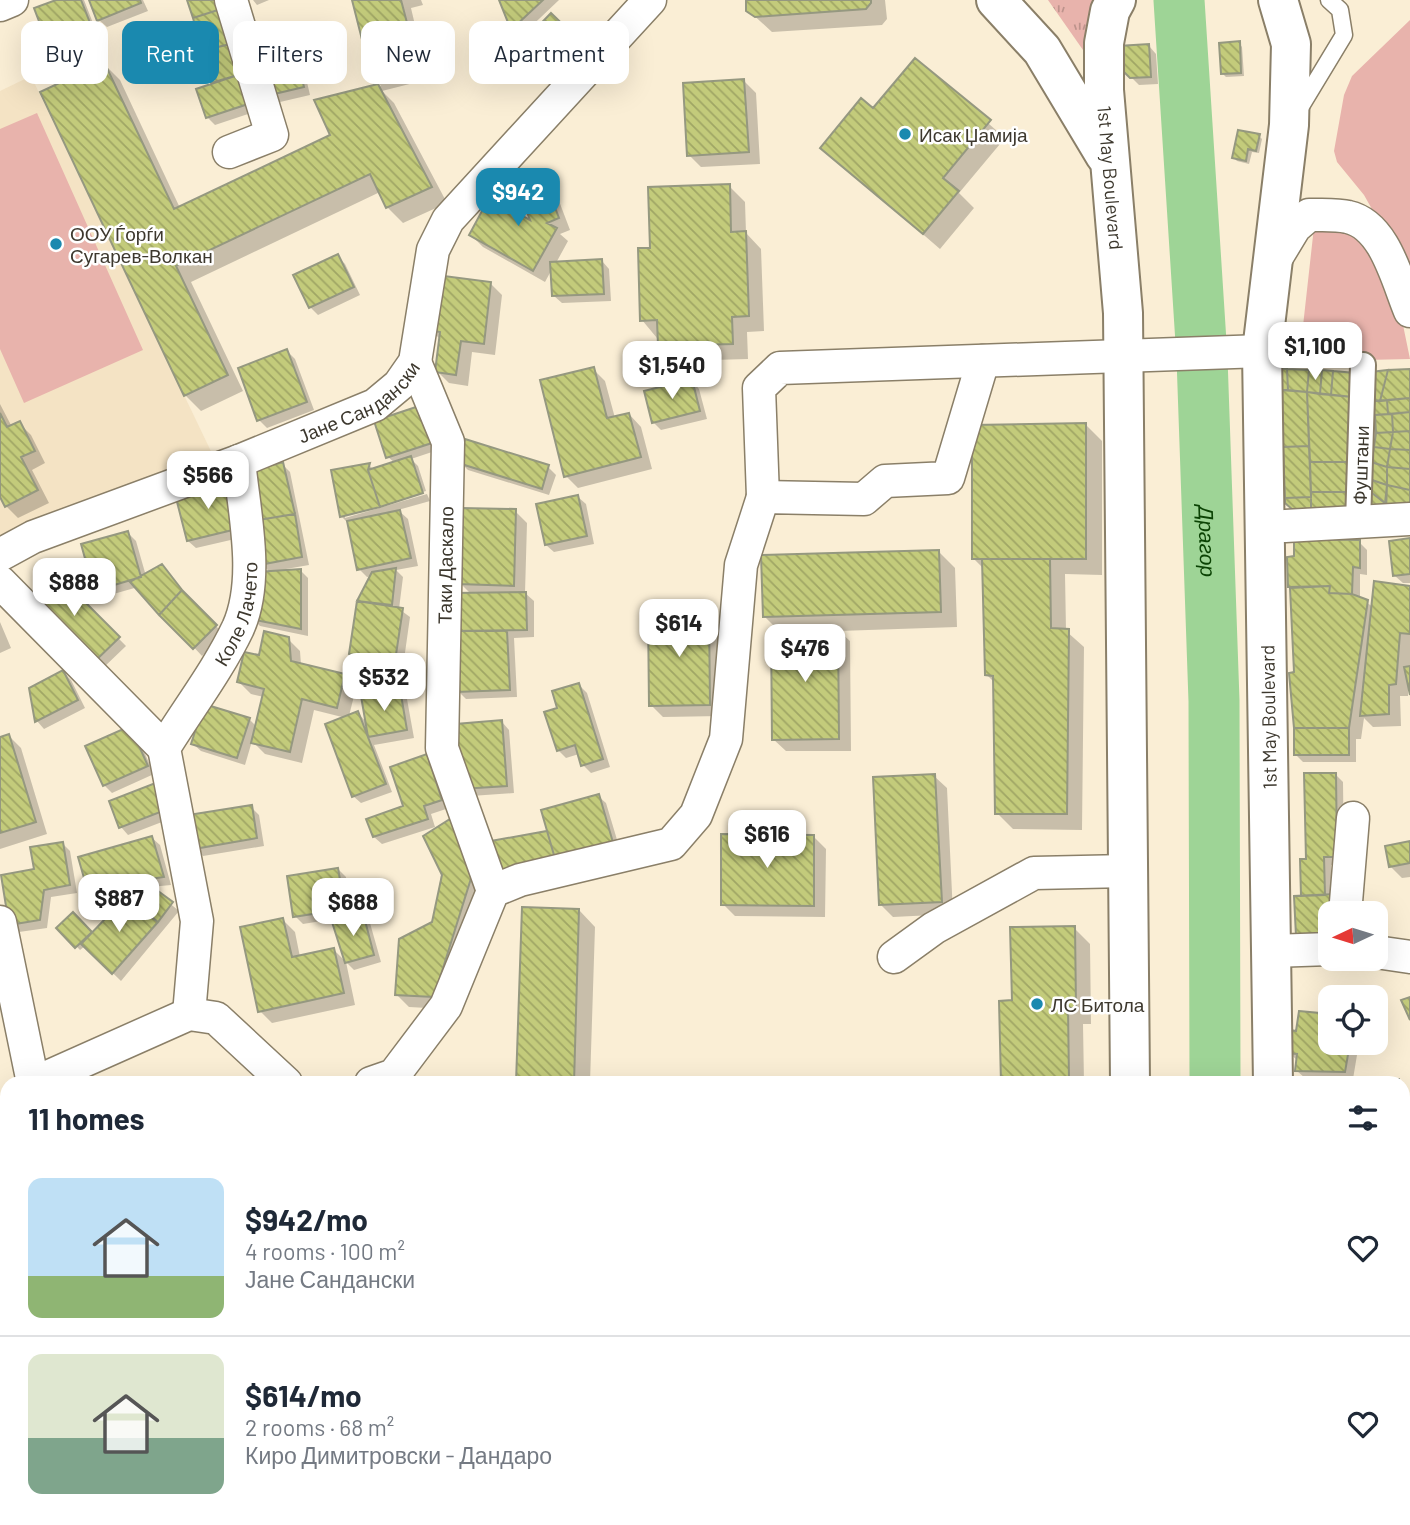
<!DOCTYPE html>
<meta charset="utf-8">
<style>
:root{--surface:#fff;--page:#f6f6f7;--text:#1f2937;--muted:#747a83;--line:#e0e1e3;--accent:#1a89af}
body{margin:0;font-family:Barlow,sans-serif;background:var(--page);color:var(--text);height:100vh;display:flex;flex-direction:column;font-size:26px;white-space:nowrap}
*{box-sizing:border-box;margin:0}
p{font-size:23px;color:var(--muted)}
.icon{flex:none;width:38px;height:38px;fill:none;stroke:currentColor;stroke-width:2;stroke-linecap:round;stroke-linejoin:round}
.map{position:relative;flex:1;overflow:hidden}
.side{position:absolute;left:0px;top:1076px;width:1410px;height:450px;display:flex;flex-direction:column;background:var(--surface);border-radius:21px 21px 0 0;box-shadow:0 7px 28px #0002}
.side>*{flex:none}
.top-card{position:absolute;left:21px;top:21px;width:700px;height:63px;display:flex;gap:14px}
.needle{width:46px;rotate:266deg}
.tools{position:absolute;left:1318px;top:901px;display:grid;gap:14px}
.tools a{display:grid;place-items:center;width:70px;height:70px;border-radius:14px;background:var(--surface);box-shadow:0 7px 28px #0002;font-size:35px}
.price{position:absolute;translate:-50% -60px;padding:0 16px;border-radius:14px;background:#fff;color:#222;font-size:23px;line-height:46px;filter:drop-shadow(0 2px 4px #0008)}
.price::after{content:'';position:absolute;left:50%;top:42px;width:21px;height:16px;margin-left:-10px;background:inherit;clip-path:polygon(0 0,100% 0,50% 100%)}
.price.on{background:var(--accent);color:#fff}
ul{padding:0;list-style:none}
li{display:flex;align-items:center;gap:21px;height:175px;padding:0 28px}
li+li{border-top:2px solid var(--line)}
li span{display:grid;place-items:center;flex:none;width:196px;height:140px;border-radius:14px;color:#555}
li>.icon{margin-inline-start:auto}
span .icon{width:84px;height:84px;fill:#fffc;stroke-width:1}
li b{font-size:30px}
h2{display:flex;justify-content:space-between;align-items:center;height:84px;padding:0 28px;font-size:30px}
.chip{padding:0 24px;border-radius:14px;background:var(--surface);box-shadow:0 7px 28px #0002;font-size:24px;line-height:63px}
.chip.on{background:var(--accent);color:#fff}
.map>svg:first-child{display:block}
.built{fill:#f4e3c4}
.grass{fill:url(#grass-tufts)}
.park{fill:#e8b3ac}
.shadow{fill:#0003}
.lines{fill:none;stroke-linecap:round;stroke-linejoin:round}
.river{stroke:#9ed496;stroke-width:51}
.building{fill:url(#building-back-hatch);stroke:#959880;stroke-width:2}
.service-casing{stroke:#8a7f68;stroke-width:19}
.pedestrian-casing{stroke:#8a7f68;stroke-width:28}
.minor-casing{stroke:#8a7f68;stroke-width:35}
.tertiary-casing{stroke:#8a7f68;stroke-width:42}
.secondary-casing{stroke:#8a7f68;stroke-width:42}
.service{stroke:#fff;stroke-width:16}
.pedestrian{stroke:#fff;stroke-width:24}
.minor{stroke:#fff;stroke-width:32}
.tertiary{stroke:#fff;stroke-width:38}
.secondary{stroke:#fff;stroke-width:38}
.poi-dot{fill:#1a89af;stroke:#fff;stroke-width:2.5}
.labels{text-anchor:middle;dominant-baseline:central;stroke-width:5;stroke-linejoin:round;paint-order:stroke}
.poi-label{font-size:19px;fill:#3d382e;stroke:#fff;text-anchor:start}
.street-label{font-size:19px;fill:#3d382e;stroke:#fff}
.water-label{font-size:21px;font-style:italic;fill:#0b4304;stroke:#fff}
</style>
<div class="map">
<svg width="1410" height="1525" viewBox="0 0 1410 1525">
<defs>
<pattern id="grass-tufts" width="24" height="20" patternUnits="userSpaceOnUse" patternTransform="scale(1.75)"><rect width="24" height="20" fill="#e8b3ac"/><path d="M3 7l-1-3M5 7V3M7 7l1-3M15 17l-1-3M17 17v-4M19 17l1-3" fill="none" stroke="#bd938c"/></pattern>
<pattern id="building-back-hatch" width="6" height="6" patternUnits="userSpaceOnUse" patternTransform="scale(1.75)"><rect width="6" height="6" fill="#c3cb7b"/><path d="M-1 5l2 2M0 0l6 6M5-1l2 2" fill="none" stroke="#a0a665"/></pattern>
</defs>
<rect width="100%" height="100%" fill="#faeed5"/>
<path class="built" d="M31,76L219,468L0,555V91Z"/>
<path class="grass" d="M1048,0H1101L1090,60Z"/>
<path class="park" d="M1410,20V305L1377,218L1364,195L1337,162L1334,151L1344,95L1352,76Z
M37,113L143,350L24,403L0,349V129Z
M1315,218L1350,220L1409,313L1403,325L1410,359L1320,361L1312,349L1301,344Z"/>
<path class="shadow" d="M61,0H84L98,36L58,52L50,44Z
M91,0H143L148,11L107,27L99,20Z
M189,0H219L254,112L215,125L207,117L213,84Z
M253,0H269L257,5Z
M354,0H421L423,5L411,8L418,38L423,37L435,49L441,76L382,91L394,103L447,203L403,223L387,207L380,192L191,282L243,391L201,411L185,395L104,64L120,80L180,208L333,136L316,101L381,86L373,78Z
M501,0H559L520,37L513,29Z
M748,0H885L887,19L882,25L772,32L748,10Z
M551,15L589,53L565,78L527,40Z
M290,40L297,47L313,43L321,51L326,73L306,78L310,95L280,102L272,94Z
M1239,43L1242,47L1244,76L1226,77L1223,74Z
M1149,46L1156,54L1158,84L1139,85L1121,67Z
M916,60L1005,138L959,193L974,208L940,249L822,147L874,111Z
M744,81L756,93L760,164L701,167L689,155Z
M1259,136L1262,139L1259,153L1252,152L1249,164L1237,161L1234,158Z
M729,186L745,202L746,233L761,249L764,331L747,332L748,359L676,361L642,320L652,249Z
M547,189L559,201L570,230L560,234L568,241L556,263L602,261L609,269L611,301L562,303L554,296L552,269L545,282L483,247L471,235L533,224Z
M337,256L345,264L360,295L318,315L310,307Z
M490,283L502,295L495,355L472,352L468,386L449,383L437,371L440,339L431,330Z
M287,351L295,359L314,410L267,428L259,420L240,369Z
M593,369L605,381L615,418L629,414L641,427L652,469L578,488L566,476Z
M1281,371L1355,403L1302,517L1287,503Z
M692,381L699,389L707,419L661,430L653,422Z
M0,404L12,427L19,423L31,435L45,463L32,470L49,503L18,518L6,506L0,493Z
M422,407L441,449L411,459L418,466L426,491L345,514V518L427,494L430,501L398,510L408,519L418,566L396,570L403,577L399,609L410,617L403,667L359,661L351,653L359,601L372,576L367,577L359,569L349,524L342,517L333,472L369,465L374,470L395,463L388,457Z
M1086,425L1102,441V575L1065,574L1066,631L1084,647L1082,830L1013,829L997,813L995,683L986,674L984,569L973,558Z
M460,462L548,467L556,475L549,495L468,470Z
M282,464L290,472L309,565L286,569V571L300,570L308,578V636L260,626L252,618L270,572L261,564Z
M177,495L248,536L196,548L188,541Z
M578,497L586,504L594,544L554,552L546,545Z
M515,511L527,523L525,593L534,601V637L514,638L517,697L466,699L458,691L455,595L471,594L460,583Z
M128,533L136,541L146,576L189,600L224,634L202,656L138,587L103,597L96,590Z
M1410,540V583H1403L1395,576Z
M1359,542L1367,550V575L1360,574V598L1373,607L1410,588V686L1408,684V696H1400L1401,726L1373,727L1364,718L1361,739H1356V762H1303L1295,754L1296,674L1290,587Z
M939,552L955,568L957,627L839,631L850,641L851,751H786L773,739L778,630L765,617Z
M55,574L126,646L102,669Z
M708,613L720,626L721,716L663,717L651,705Z
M0,622L11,648L0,653Z
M288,639L300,651L301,665L344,676L356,688L349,716L358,713L367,723L399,691L407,699L414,738L374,745L392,792L361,803L353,796L346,718L314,710L302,763L265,754L252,741L245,765L201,751L193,744L249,719L257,727L264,697L251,694L239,682L260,657Z
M63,672L71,680L85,708L44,729L37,721Z
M579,685L587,693L610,767L591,773L583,765L579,754L566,758L558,750L559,709Z
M502,722L509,730L514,793L471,796L463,789Z
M9,736L21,748L47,834L0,849V738Z
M137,736L154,774L112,793L104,785L87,747Z
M426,756L434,764L449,808L431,814L435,827L382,844L374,837L405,807Z
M1335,774L1343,782L1344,864L1331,865L1332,896L1302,897L1308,861Z
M934,776L947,788L953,914L893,917L881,905Z
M157,784L175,817L128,835L121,827L111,802Z
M598,796L606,803L621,853L503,883L487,843L549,832Z
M251,807L259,815L264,846L203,856L196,848Z
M450,821L462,833L484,886L446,1009L409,1007L397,995L433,923Z
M814,837L826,849L825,917L735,916L723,904Z
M152,838L160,845L171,885L150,887L179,911L121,981L85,946L80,950L59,928L73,914L92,934L130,901L136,893L99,905L92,898Z
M62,843L70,851L77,893L51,897L47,928L19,932L11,924L36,871Z
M1410,843V877L1402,878L1390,866Z
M338,869L346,877L352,918L362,915L370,923L381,962L354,970L346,962L355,1005L272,1023L260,1011L283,920L295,932L300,957L334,950L346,962L352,916L303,924L295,916Z
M523,909L579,910L595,927L590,1083H518Z
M1074,928L1090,944L1091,1024H1083L1084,1083H1002L1001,1002H1013Z
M1330,1017V1043H1359L1353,1079L1305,1078L1297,1071V1060L1289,1053L1298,1033Z
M1404,1086L1406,1089L1410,1154L1404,1155Z
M1404,1208H1410V1266L1404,1267Z
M0,1360L7,1368V1412L0,1418Z
M1410,1476V1525H1395L1392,1519H1404V1479Z
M117,1519H192L193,1520L179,1525H120Z
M983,1519H1099V1525H984Z"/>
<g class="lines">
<g class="river">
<path id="s1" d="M1179,0L1202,358L1214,701L1215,1083"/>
<path d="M1215,1519V1525"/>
</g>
</g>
<path class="building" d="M56,0H81L92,28L48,45L34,8Z
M89,0H140L141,3L97,21Z
M187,0H218L221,9L193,18Z
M352,0H401L411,38L423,35L430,64L372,79Z
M499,0H543L511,30Z
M746,0H871V3L866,9L755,17L746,11Z
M221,9L230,44L202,51L193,18Z
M551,13L583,44L556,71L525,40Z
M290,38L293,46L314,41L320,65L300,70L304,87L270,95L258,46Z
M1240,41L1241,73L1221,74L1219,43Z
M230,44L238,75L211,83L202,51Z
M1149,44L1151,77L1130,78L1120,68L1118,46Z
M915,58L991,120L943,178L959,191L923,234L820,148L861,98L873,108Z
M104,62L174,209L330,135L314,100L378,84L432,187L386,208L370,174L176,266L228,375L184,396L40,92Z
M238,75L248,104L206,118L196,89Z
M744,79L749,152L687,156L683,83Z
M1238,130L1260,134L1256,151L1248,149L1246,161L1232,158Z
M730,184L731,232L746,231L749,316L732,317L733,344L658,346L657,320L640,321L638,248H650L648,187Z
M547,187L559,218L547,223L557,228L533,271L469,235L489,198L530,220L521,197Z
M338,254L354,287L309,308L293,275Z
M602,259L604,294L552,296L550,262Z
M436,275L491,282L484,344L461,341L456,375L435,372L440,332L429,330Z
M287,349L307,402L257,421L238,368Z
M594,367L607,418L629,413L641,457L564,477L540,380Z
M1279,369H1287L1288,390H1280Z
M1287,369L1309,370L1307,392L1288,390Z
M1410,369V398L1380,401L1388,370Z
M1309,370H1322L1320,394L1307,392Z
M1322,370L1333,371L1331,395L1320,394Z
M1388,370L1380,401H1369L1371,372Z
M1333,371L1355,373L1352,397L1331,395Z
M692,379L700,411L652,423L644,391Z
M1280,390L1307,392L1309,446L1283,447Z
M1307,392L1352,397L1349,462H1310Z
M1410,398V412L1388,414L1387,400Z
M1387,400L1388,414L1373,415L1369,401Z
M422,405L435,442L386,458L374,421Z
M1410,412V431L1393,432L1392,414Z
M0,413L7,427L20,421L35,451L21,457L38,490L5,507L0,497Z
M1392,414L1393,432L1376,433L1375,415Z
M1086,423V559H972V425Z
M1410,431V450L1390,449L1393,432Z
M1393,432L1390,449L1374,447L1376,433Z
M465,439L549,465L542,489L458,463Z
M1309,446L1311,497L1285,498L1283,447Z
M1374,447L1390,449L1387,467L1371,462Z
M1390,449L1410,450V469L1387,467Z
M411,456L423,493L380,507L368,470Z
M283,462L295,514L252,521L242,474Z
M1310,462H1349V492H1311Z
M1371,462L1387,467V485L1366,478Z
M370,463L368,470L380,507L340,517L331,470Z
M1387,467L1410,469V490L1387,485Z
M1366,478L1387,485L1385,503L1372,493H1365Z
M230,481L241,528L187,541L175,494Z
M1387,485L1410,490V510L1386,511Z
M1311,492H1349V510H1311Z
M1365,493H1372L1385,503L1386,511H1365Z
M578,495L587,536L545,545L536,504Z
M1311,497V510H1293L1285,503V498Z
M461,508L516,509L514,586L459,584Z
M400,510L411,558L357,570L347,521Z
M295,514L302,557L259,565L252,521Z
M128,531L141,577L94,591L81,544Z
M1410,538V574L1393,576L1389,541Z
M1294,539L1360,540V568L1353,567L1352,594L1329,593L1330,586L1288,587L1287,557L1294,556Z
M939,550L941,612L763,617L761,555Z
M982,559H1050L1051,628L1069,629L1067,814H995L993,676L985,675Z
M162,564L182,590L159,615L130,582Z
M396,568L392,605L357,601L372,572Z
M301,569V629L250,619L256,572Z
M55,572L120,637L93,663L29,598Z
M1374,581L1410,586V634L1400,633L1396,684L1389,685V714L1360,716Z
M1330,586L1329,593L1352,594L1368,600L1349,728H1294L1289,673L1294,672L1290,588Z
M182,590L217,625L193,649L159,615Z
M526,592L527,630L454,631L453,593Z
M357,601L403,608L395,661L349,654Z
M648,612H709L710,705L649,706Z
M838,627L839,739L772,740L771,628Z
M264,631L289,637L291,661L345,674L337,708L302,699L290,752L251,743L264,689L237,682L244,652L259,655Z
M454,631H507L510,690L456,692Z
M1410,666V695L1404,667Z
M63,670L78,700L35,722L29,688Z
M579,683L603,759L581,766L575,745L557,751L544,712L557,708L552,691Z
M400,689L407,730L368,737L361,696Z
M204,704L250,718L237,758L191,744Z
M358,711L386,784L352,797L325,724Z
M502,720L507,786L461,789L456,724Z
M130,726L148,766L103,786L85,746Z
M1294,728H1349V755H1294Z
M9,734L36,822L0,833V737Z
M427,754L442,800L424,806L428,819L373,837L366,819L403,806L390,767Z
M1304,773H1336L1337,857H1324L1325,895L1301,896L1300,859H1306Z
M935,774L942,902L879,905L873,777Z
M158,782L168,809L119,828L109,801Z
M599,794L614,846L556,862L541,810Z
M252,805L257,838L194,849L188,815Z
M450,819L473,872L434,997L395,995L399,939L432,922L442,875L423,836Z
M547,831L556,862L494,876L485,842Z
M721,834L814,835V906L721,905Z
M152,836L164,877L143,880L90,899L78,857Z
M1410,841V863L1389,867L1385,846Z
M63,842L70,885L44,890L40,920L9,925L1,875L34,869L30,847Z
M338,868L345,909L293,917L287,876Z
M143,880L173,902L158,922L128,900Z
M1335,894L1330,914V937L1296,936L1294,896Z
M127,896L158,922L112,974L81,944Z
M522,907L579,909L574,1083H516Z
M73,912L92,932L75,948L56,928Z
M363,913L374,955L345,963L332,922Z
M283,918L292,957L334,948L344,993L258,1012L240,927Z
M1075,926L1076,1008H1068L1069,1079H1074V1083H1001L999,1001L1012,1000L1010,927Z
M1410,997V1020L1401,1000Z
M1299,1011L1330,1014V1043H1350L1345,1072L1295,1071L1297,1054L1287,1053L1290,1030L1296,1031Z
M1399,1079V1083H1359V1081Z
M1410,1206V1258H1404V1207Z
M1407,1320L1410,1323V1352L1404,1346V1324Z
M0,1360L7,1368V1390L0,1396Z
M1410,1361V1378L1404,1372Z
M1410,1474V1522L1393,1525L1390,1519H1404V1477Z
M115,1519H168L153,1525H118Z
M981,1519H1026V1524L981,1525Z
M1034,1519H1088V1523L1034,1525Z"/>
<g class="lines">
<g class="service-casing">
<path id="service" d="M1298,111L1344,35L1340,10L1329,0"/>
</g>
<g class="pedestrian-casing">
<g id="pedestrian">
<path id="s2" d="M1358,523L1363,365"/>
</g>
</g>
<g class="minor-casing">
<g id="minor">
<path d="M0,5L12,0"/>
<path d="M229,152L272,135L231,0"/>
<path d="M1275,260L1295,227L1309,215C1322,215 1337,214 1348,217C1385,225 1397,280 1410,311"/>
<path d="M415,362L448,442L442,748L493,891"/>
<path d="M763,497L759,388L780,368L1262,351"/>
<path d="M1285,526L1410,519"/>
<path id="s3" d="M0,555L33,537L239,461L375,405L399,385L415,362L433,250L448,220L650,0"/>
<path d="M0,582L164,748"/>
<path d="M1345,914L1353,818"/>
<path d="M0,922L33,1083"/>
<path d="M1272,951L1330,949"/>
<path d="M1376,952L1410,957"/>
<path d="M894,957L934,928L1034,873L1128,871"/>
<path id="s4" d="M189,1014L197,921L164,748C188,709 218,670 238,628C260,579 244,512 239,461"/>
<path d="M34,1083L189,1014L216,1018L286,1083"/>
<path d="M371,1083L394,1075L446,1006L493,891L520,880L671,844L696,815L726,739L741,565L763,497L864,499L885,481L948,478L983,361"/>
<path d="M0,1212L7,1184"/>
<path d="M0,1275L7,1290"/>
<path d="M110,1519L113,1525"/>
<path d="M1373,1519L1376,1525"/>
</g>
</g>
<g class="tertiary-casing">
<path id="tertiary" d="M1404,1416L1410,1410"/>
</g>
<g class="secondary-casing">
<g id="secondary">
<path d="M996,0L1042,50L1105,155"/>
<path id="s5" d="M1116,0L1110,11L1104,43V90L1123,313L1130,1083"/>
<path d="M1273,1083L1262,351L1289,125L1291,44L1278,0"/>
<path d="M1130,1519V1525"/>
<path d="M1280,1519V1525"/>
</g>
</g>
<use href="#service" class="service"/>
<use href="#pedestrian" class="pedestrian"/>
<use href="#minor" class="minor"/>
<use href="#tertiary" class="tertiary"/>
<use href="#secondary" class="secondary"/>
</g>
<g class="poi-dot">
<circle cx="905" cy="134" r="7"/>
<circle cx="56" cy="244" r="7"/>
<circle cx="1037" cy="1004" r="7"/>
</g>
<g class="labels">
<g class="poi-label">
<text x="919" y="134">Исак Џамија</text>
<text x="70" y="233">ООУ Ѓорѓи<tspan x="70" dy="22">Сугарев-Волкан</tspan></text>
<text x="1051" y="1004">ЛС Битола</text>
</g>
<g class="street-label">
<text stroke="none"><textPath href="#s5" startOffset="180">1st May Boulevard</textPath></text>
<text stroke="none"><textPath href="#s3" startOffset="392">Јане Сандански</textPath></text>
<text stroke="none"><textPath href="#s2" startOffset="58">Фуштани</textPath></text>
<text transform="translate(445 565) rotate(-89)">Таки Даскало</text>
<text stroke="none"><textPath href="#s4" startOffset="424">Коле Лачето</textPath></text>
<text transform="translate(1268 717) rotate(-91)">1st May Boulevard</text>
</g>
<g class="water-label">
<text stroke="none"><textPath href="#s1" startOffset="542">Драгор</textPath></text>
</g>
</g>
</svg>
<div class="tools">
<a><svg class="needle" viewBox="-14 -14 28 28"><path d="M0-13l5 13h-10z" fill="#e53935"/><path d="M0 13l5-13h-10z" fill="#747a83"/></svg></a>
<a><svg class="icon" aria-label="locate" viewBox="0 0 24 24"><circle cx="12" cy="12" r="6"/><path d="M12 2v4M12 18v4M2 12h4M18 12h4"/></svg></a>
</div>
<b class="price on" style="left:518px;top:228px">$942</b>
<b class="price" style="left:1315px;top:382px">$1,100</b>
<b class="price" style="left:672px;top:401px">$1,540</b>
<b class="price" style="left:208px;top:511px">$566</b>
<b class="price" style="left:74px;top:618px">$888</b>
<b class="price" style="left:679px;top:659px">$614</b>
<b class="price" style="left:805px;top:684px">$476</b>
<b class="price" style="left:384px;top:713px">$532</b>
<b class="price" style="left:767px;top:870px">$616</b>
<b class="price" style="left:119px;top:934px">$887</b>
<b class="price" style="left:353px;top:938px">$688</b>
<div class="top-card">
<a class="chip">Buy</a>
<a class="chip on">Rent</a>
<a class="chip">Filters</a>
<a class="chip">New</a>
<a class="chip">Apartment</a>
</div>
<section class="side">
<h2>11 homes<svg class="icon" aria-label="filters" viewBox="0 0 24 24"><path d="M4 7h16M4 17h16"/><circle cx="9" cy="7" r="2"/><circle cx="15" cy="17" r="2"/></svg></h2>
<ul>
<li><span style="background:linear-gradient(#bfe0f5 70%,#8fb573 0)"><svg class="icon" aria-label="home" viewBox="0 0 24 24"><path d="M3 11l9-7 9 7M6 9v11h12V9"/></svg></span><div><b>$942/mo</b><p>4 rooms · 100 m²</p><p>Јане Сандански</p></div><svg class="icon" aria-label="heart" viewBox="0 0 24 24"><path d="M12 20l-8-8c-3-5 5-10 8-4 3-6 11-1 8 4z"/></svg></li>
<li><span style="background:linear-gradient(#dfe7d0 60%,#7fa58c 0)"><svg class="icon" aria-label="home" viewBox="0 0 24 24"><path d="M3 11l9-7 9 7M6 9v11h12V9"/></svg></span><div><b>$614/mo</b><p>2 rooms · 68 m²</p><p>Киро Димитровски - Дандаро</p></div><svg class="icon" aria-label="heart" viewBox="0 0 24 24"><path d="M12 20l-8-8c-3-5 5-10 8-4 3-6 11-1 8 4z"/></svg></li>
</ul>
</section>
</div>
